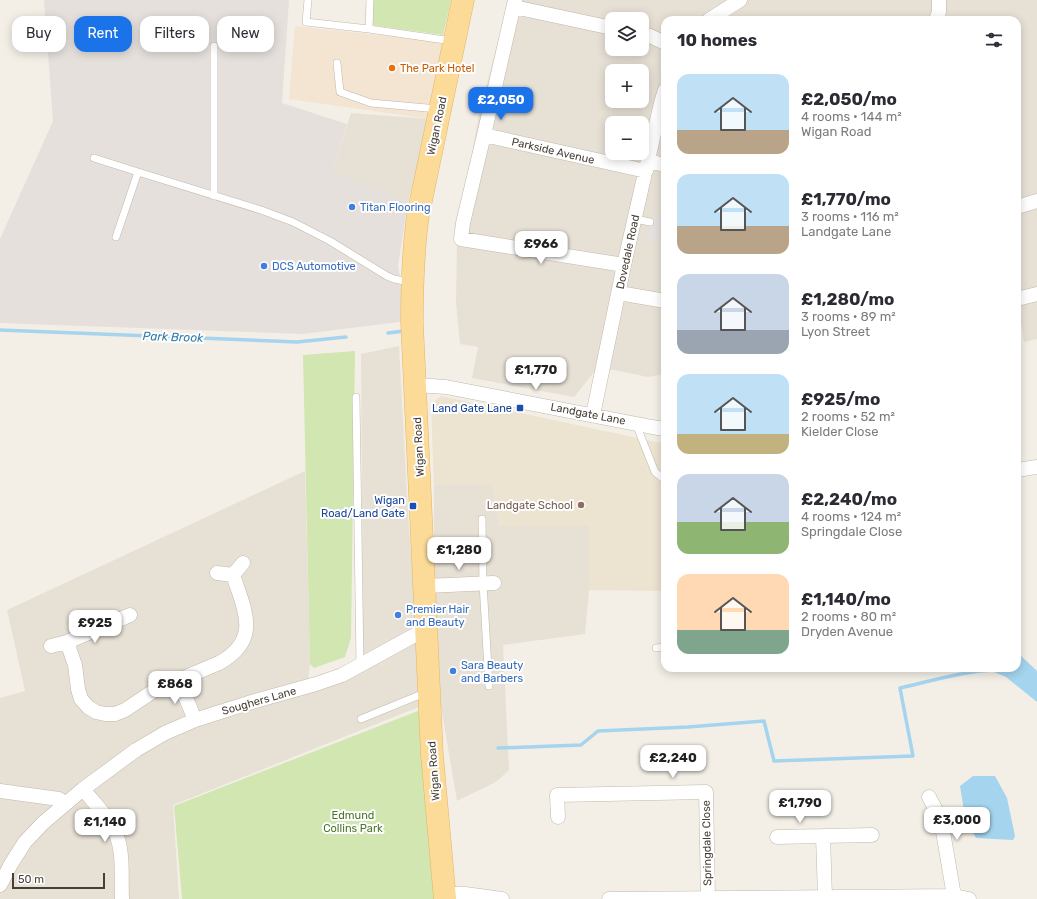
<!DOCTYPE html>
<meta charset="utf-8">
<style>
:root{--surface:#fff;--page:#f2f2f3;--text:#2b2b33;--muted:#7c7c81;--accent:#1a73e8}
body{margin:0;font-family:Rubik,sans-serif;background:var(--page);color:var(--text);height:100vh;display:flex;flex-direction:column;font-size:15px;white-space:nowrap}
*{box-sizing:border-box;margin:0}
p{font-size:13px;color:var(--muted)}
.icon{flex:none;width:22px;height:22px;fill:none;stroke:currentColor;stroke-width:2;stroke-linecap:round;stroke-linejoin:round}
.map{position:relative;flex:1;overflow:hidden}
.panel{position:absolute;left:661px;top:16px;width:360px;height:656px;display:flex;flex-direction:column;background:var(--surface);border-radius:12px;box-shadow:0 2px 10px #0003}
.panel>*{flex:none}
.banner{position:absolute;left:12px;top:16px;width:380px;height:36px;display:flex;gap:8px}
.controls{position:absolute;left:605px;top:12px;display:grid;gap:8px}
.controls a{display:grid;place-items:center;width:44px;height:44px;border-radius:8px;background:var(--surface);box-shadow:0 2px 10px #0003;font-size:20px}
.scale{position:absolute;left:12px;bottom:10px;width:93px;box-sizing:border-box;padding-left:4px;border:2px solid #463f36;border-top:0;font-size:11px;line-height:14px;white-space:nowrap;color:#463f36;-webkit-text-stroke:3px #fff;paint-order:stroke}
.price{position:absolute;translate:-50% -34px;padding:0 9px;border-radius:8px;background:#fff;color:#222;font-size:13px;line-height:26px;filter:drop-shadow(0 1px 2px #0008)}
.price::after{content:'';position:absolute;left:50%;top:24px;width:12px;height:9px;margin-left:-6px;background:inherit;clip-path:polygon(0 0,100% 0,50% 100%)}
.price.selected{background:var(--accent);color:#fff}
ul{padding:0;list-style:none}
li{display:flex;align-items:center;gap:12px;height:100px;padding:0 16px}
li span{display:grid;place-items:center;flex:none;width:112px;height:80px;border-radius:12px;color:#555}
li>.icon{margin-inline-start:auto}
span .icon{width:48px;height:48px;fill:#fffc;stroke-width:1}
li b{font-size:17px}
h2{display:flex;justify-content:space-between;align-items:center;height:48px;padding:0 16px;font-size:17px}
.pill{padding:0 14px;border-radius:12px;background:var(--surface);box-shadow:0 2px 10px #0003;font-size:14px;line-height:36px}
.pill.selected{background:var(--accent);color:#fff}
.map>svg:first-child{display:block}
.residential{fill:#e7e0d5;fill-rule:evenodd}
.commercial{fill:#f4e4d2}
.industrial{fill:#e5e0db}
.education{fill:#ece3d1}
.green{fill:#d1e6b0}
.parking{fill:#e4e1df}
.water{fill:#a4d4ee}
.lines{fill:none;stroke-linecap:round;stroke-linejoin:round}
.stream{stroke:#a4d4ee;stroke-width:3.5}
.lane-casing{stroke:#c1b9ac;stroke-width:8}
.street-casing{stroke:#c1b9ac;stroke-width:15}
.primary-casing{stroke:#e1b667;stroke-width:23}
.lane{stroke:#fff;stroke-width:7}
.street{stroke:#fff;stroke-width:14}
.primary{stroke:#fcda97;stroke-width:22}
.food-dot{fill:#e8710a;stroke:#fff;stroke-width:1.5}
.shop-dot{fill:#3f7fe0;stroke:#fff;stroke-width:1.5}
.transit-dot{fill:#1a4fb4;stroke:#fff;stroke-width:1.5}
.education-dot{fill:#8d6e63;stroke:#fff;stroke-width:1.5}
.labels{text-anchor:middle;dominant-baseline:central;stroke-width:4;stroke-linejoin:round;paint-order:stroke}
.food-label{font-size:11px;fill:#c56008;stroke:#fff;text-anchor:start}
.street-label{font-size:11px;fill:#463f36;stroke:#fff}
.shop-label{font-size:11px;fill:#366cbe;stroke:#fff;text-anchor:start}
.transit-label{font-size:11px;fill:#164399;stroke:#fff;text-anchor:end}
.education-label{font-size:11px;fill:#785e54;stroke:#fff;text-anchor:end}
.park-label{font-size:11px;fill:#4b762a;stroke:#fff}
.water-label{font-size:12px;font-style:italic;fill:#2f7ba7;stroke:#fff}
</style>
<div class="map">
<svg width="1037" height="899" viewBox="0 0 1037 899">
<rect width="100%" height="100%" fill="#f3efe7"/>
<path class="residential" d="M509,0H1037V339L1024,342L1017,296V20H665V374L648,377L614,370L595,371L574,397L472,378L478,347L460,344L456,303L457,241L479,114ZM612,19H642V49H612ZM612,71H642V101H612ZM612,123H642V153H612Z
M351,113L430,119L408,202L332,172Z
M399,346L408,514L418,647L424,705L173,805L179,899H0V698L25,691L7,610L305,471L310,664L307,692L363,668L361,354Z
M434,485H493L500,526H589V590L585,634L503,645L509,770L496,782L457,801L438,689L434,638Z"/>
<path class="commercial" d="M295,26L444,42L430,119L289,99Z"/>
<path class="industrial" d="M44,0H289L282,103L347,124L332,172L408,202L398,266L408,321L302,334L0,323V239L53,121Z"/>
<path class="education" d="M441,396L656,442L665,443V591L589,590V526H500L493,485H434L431,404Z"/>
<path class="green" d="M372,0H451L443,35L371,25Z
M355,351L351,638L345,657L314,668L310,664L303,355Z
M428,707L434,899H182L174,806Z"/>
<path class="parking" d="M652,216L665,218V245L646,241Z"/>
<path class="water" d="M1019,654L1037,671V702L1006,677L994,672L996,668H1017V655Z
M973,776H995L1007,798L1015,836L1013,840L976,838L965,817L960,786Z"/>
<g class="lines">
<path class="stream" d="M0,330L297,342L346,337
M388,333L404,331
M498,748L581,745L598,731L688,727L764,721L774,761L913,756L900,688C931,681 963,671 995,670"/>
<g class="lane-casing">
<path id="lane" d="M308,0L306,22L369,29L452,41
M369,29L370,0
M214,46V196
M337,63L340,92L371,103L438,109
M94,158L138,172
M635,219L650,222
M116,237L138,172L261,210L293,222L330,241L387,276L394,279L410,282
M356,397L360,665
M636,424L655,472L665,480
M482,519L483,583L489,686
M656,648L665,647
M361,719L427,692"/>
</g>
<g class="street-casing">
<path id="street" d="M515,0L484,135L463,223L461,239L624,265
M514,7L612,28
M709,20L740,0
M936,20L939,12V0
M642,34L650,36L665,43
M484,135L646,171
M648,161L665,165
M1017,207L1037,201
M619,293L665,301
M1017,299L1037,294
M416,385L446,387L652,427L665,429
M593,415L624,265L661,103L665,90
M1017,470L1037,467
M233,575L243,563
M425,586L494,583
M67,642L75,665L78,689L81,699L88,707L96,712L105,714H115L125,710L155,690L219,663C261,640 245,611 233,575L217,573
M51,646L67,642L130,615
M179,681L195,720
M83,789C94,803 109,817 116,834C124,853 121,878 122,899
M0,791L59,799L65,803
M929,797L941,820L954,896
M558,817L557,795L706,792L708,897
M777,837L823,836
M0,885L11,864L25,842L43,823L83,789L136,750L165,733L195,720L255,701L316,684L342,675L426,629
M445,894H465L502,899
M825,897L823,836L872,835
M609,899L954,896L969,899"/>
</g>
<g class="primary-casing">
<path id="primary" d="M445,899L432,755L412,323C412,287 413,251 418,215L463,0"/>
</g>
<use href="#lane" class="lane"/>
<use href="#street" class="street"/>
<use href="#primary" class="primary"/>
</g>
<circle class="food-dot" cx="392" cy="68" r="4"/>
<g class="shop-dot">
<circle cx="352" cy="207" r="4"/>
<circle cx="264" cy="266" r="4"/>
<circle cx="398" cy="615" r="4"/>
<circle cx="453" cy="671" r="4"/>
</g>
<g class="transit-dot">
<rect x="516" y="404" width="8" height="8" rx="2"/>
<rect x="409" y="502" width="8" height="8" rx="2"/>
</g>
<circle class="education-dot" cx="581" cy="505" r="4"/>
<g class="labels">
<g class="food-label">
<text x="400" y="68">The Park Hotel</text>
</g>
<g class="street-label">
<text transform="translate(437 126) rotate(-78)">Wigan Road</text>
<text transform="translate(553 151) rotate(13)">Parkside Avenue</text>
<text transform="translate(628 252) rotate(-78)">Dovedale Road</text>
<text transform="translate(588 414) rotate(11)">Landgate Lane</text>
<text transform="translate(419 447) rotate(-93)">Wigan Road</text>
<text transform="translate(259 701) rotate(-16)">Soughers Lane</text>
<text transform="translate(434 771) rotate(-94)">Wigan Road</text>
<text transform="translate(707 843) rotate(-91)">Springdale Close</text>
</g>
<g class="shop-label">
<text x="360" y="207">Titan Flooring</text>
<text x="272" y="266">DCS Automotive</text>
<text x="406" y="609">Premier Hair<tspan x="406" dy="13">and Beauty</tspan></text>
<text x="461" y="665">Sara Beauty<tspan x="461" dy="13">and Barbers</tspan></text>
</g>
<g class="transit-label">
<text x="512" y="408">Land Gate Lane</text>
<text x="405" y="500">Wigan<tspan x="405" dy="13">Road/Land Gate</tspan></text>
</g>
<g class="education-label">
<text x="573" y="505">Landgate School</text>
</g>
<g class="park-label">
<text x="353" y="815">Edmund<tspan x="353" dy="13">Collins Park</tspan></text>
</g>
<g class="water-label">
<text transform="translate(173 337) rotate(2)">Park Brook</text>
</g>
</g>
</svg>
<div class="controls">
<a><svg class="icon" aria-label="layers" viewBox="0 0 24 24"><path d="M12 4l9 5-9 5-9-5zM3 14l9 5 9-5"/></svg></a>
<a>+</a>
<a>−</a>
</div>
<div class="scale">50 m</div>
<b class="price selected" style="left:501px;top:121px">£2,050</b>
<b class="price" style="left:541px;top:265px">£966</b>
<b class="price" style="left:536px;top:391px">£1,770</b>
<b class="price" style="left:459px;top:571px">£1,280</b>
<b class="price" style="left:95px;top:644px">£925</b>
<b class="price" style="left:175px;top:705px">£868</b>
<b class="price" style="left:673px;top:779px">£2,240</b>
<b class="price" style="left:800px;top:824px">£1,790</b>
<b class="price" style="left:957px;top:841px">£3,000</b>
<b class="price" style="left:105px;top:843px">£1,140</b>
<div class="banner">
<a class="pill">Buy</a>
<a class="pill selected">Rent</a>
<a class="pill">Filters</a>
<a class="pill">New</a>
</div>
<section class="panel">
<h2>10 homes<svg class="icon" aria-label="filters" viewBox="0 0 24 24"><path d="M4 7h16M4 17h16"/><circle cx="9" cy="7" r="2"/><circle cx="15" cy="17" r="2"/></svg></h2>
<ul>
<li><span style="background:linear-gradient(#bfe0f5 70%,#b9a48a 0)"><svg class="icon" aria-label="home" viewBox="0 0 24 24"><path d="M3 11l9-7 9 7M6 9v11h12V9"/></svg></span><div><b>£2,050/mo</b><p>4 rooms · 144 m²</p><p>Wigan Road</p></div></li>
<li><span style="background:linear-gradient(#bfe0f5 65%,#b9a48a 0)"><svg class="icon" aria-label="home" viewBox="0 0 24 24"><path d="M3 11l9-7 9 7M6 9v11h12V9"/></svg></span><div><b>£1,770/mo</b><p>3 rooms · 116 m²</p><p>Landgate Lane</p></div></li>
<li><span style="background:linear-gradient(#c9d6e8 70%,#9aa5b1 0)"><svg class="icon" aria-label="home" viewBox="0 0 24 24"><path d="M3 11l9-7 9 7M6 9v11h12V9"/></svg></span><div><b>£1,280/mo</b><p>3 rooms · 89 m²</p><p>Lyon Street</p></div></li>
<li><span style="background:linear-gradient(#bfe0f5 75%,#c2b280 0)"><svg class="icon" aria-label="home" viewBox="0 0 24 24"><path d="M3 11l9-7 9 7M6 9v11h12V9"/></svg></span><div><b>£925/mo</b><p>2 rooms · 52 m²</p><p>Kielder Close</p></div></li>
<li><span style="background:linear-gradient(#c9d6e8 60%,#8fb573 0)"><svg class="icon" aria-label="home" viewBox="0 0 24 24"><path d="M3 11l9-7 9 7M6 9v11h12V9"/></svg></span><div><b>£2,240/mo</b><p>4 rooms · 124 m²</p><p>Springdale Close</p></div></li>
<li><span style="background:linear-gradient(#ffd9b3 70%,#7fa58c 0)"><svg class="icon" aria-label="home" viewBox="0 0 24 24"><path d="M3 11l9-7 9 7M6 9v11h12V9"/></svg></span><div><b>£1,140/mo</b><p>2 rooms · 80 m²</p><p>Dryden Avenue</p></div></li>
</ul>
</section>
</div>
